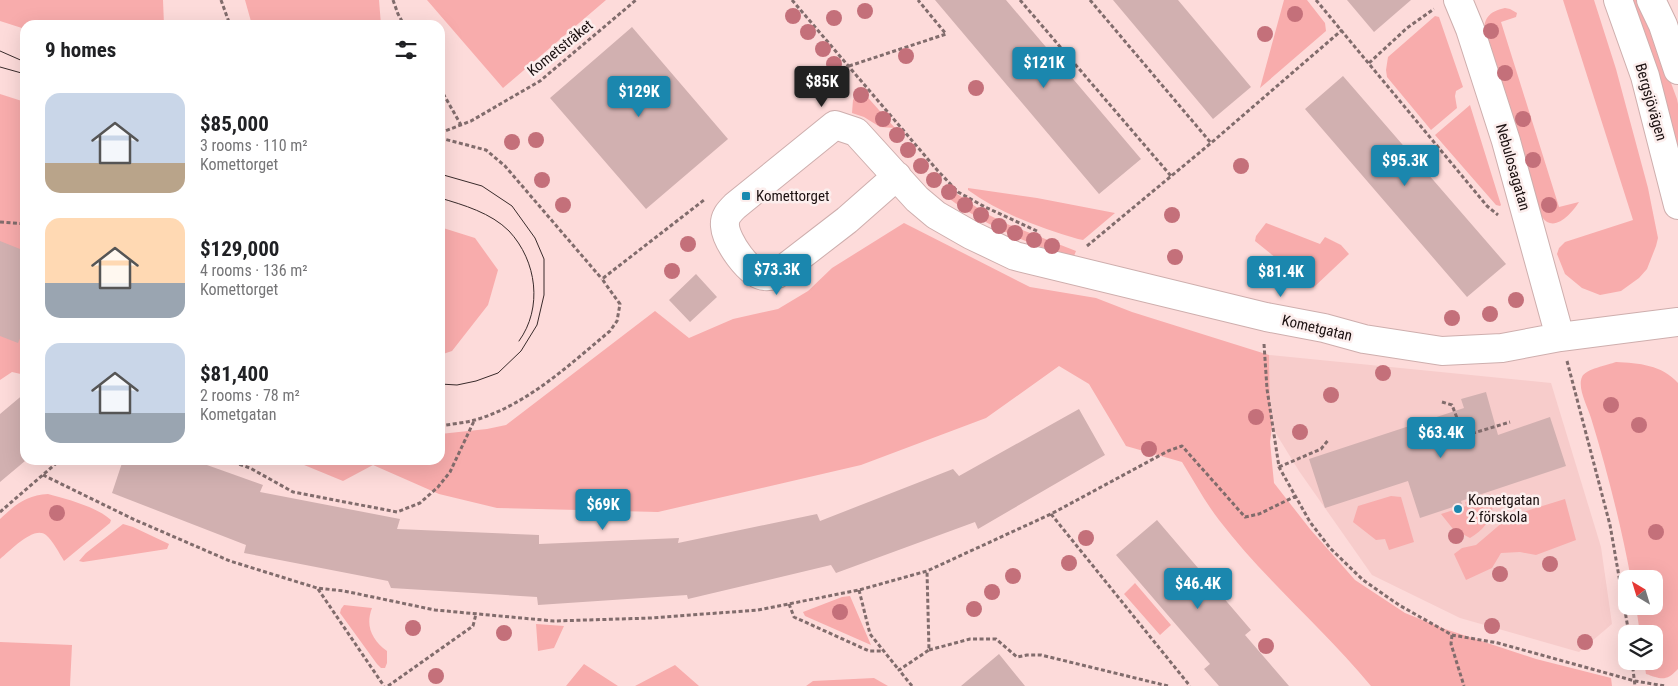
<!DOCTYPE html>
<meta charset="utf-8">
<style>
:root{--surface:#fff;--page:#f2f2f2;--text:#202124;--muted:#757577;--accent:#1b87ae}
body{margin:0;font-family:"Roboto Condensed",sans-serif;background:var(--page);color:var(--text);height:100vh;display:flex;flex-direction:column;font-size:19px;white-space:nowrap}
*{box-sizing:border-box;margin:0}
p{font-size:16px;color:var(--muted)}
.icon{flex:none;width:28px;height:28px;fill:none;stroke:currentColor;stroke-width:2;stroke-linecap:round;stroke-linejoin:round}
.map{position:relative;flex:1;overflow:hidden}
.side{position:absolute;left:20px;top:20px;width:425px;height:445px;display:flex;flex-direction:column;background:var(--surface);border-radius:15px;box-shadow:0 5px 20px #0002}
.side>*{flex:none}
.needle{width:32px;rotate:322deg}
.controls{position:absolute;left:1618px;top:570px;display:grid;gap:10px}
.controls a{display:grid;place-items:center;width:45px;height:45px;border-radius:10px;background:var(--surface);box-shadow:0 5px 20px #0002;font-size:25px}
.price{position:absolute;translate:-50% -42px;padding:0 11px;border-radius:5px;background:var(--accent);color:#fff;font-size:16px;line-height:32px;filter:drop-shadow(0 1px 2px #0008)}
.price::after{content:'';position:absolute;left:50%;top:30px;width:15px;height:11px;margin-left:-8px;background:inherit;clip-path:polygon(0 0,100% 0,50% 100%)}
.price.active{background:#222;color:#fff}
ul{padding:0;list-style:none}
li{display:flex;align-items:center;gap:15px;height:125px;padding:0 25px}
li span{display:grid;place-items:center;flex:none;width:140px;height:100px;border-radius:15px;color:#555}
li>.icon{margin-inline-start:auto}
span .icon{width:60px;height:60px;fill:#fffc;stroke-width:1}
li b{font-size:21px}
h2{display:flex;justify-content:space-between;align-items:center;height:60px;padding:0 25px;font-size:21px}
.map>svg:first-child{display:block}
.built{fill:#f7cccb}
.green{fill:#f8acac}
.building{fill:#d1b0b0}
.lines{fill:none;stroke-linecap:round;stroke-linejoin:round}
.minor-casing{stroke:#ceaead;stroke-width:30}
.path{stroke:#816c6c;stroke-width:3;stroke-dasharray:4 2.5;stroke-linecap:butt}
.minor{stroke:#fff;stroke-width:28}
.tram{stroke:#392b2b;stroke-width:1}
.tree{fill:#c4707a}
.poi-dot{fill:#1b87ae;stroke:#fceeed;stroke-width:2}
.labels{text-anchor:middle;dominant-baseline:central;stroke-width:5;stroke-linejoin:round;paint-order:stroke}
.street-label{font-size:15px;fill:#1c1111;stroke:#fceeed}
.poi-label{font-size:15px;fill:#1c1111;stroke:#fceeed;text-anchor:start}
</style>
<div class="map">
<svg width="1678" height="686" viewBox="0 0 1678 686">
<rect width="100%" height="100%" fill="#fddbda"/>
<path class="built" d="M1269,355L1551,383L1601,547L1612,624L1579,652L1460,618L1372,575L1299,471L1272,427L1270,405Z"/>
<path class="green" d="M0,0H163L164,25H25V29L0,21Z
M245,0H379L381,25H252Z
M427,0H606L503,88Z
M1284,0H1307L1325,23L1326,31L1260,88Z
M1563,0H1594L1616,69L1648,188L1658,238L1656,246L1647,269L1639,278L1621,291L1600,295L1582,288L1565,274L1557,254L1559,248L1565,242L1633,220Z
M1630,0H1640L1677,99L1678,104V159Z
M1505,8L1510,9L1517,13L1516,17L1501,22L1559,207L1579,202C1572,213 1554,234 1542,217L1484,39C1483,21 1486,12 1505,8Z
M1435,16L1439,17L1463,87L1456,91L1455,96L1457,108L1431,130L1387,77L1386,70L1388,57Z
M858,91H862L895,128L880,127L864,117L852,113L853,100Z
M0,94L25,102V375L12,372L0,380Z
M1470,105L1501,205L1500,206L1496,205L1435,135Z
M968,188L1037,198L1115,213L1083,240L1078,239C1039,228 1000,213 968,190Z
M950,189L985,213L1007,224L1076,251L1074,256C1034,249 973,219 942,193Z
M904,223L1030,287L1096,298L1132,312L1269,355L1270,405L1272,427L1270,442L1274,483L1310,529L1355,580L1405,613L1445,629L1536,659L1611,678L1612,686H1371C1323,628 1265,580 1219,520C1205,502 1194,481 1182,462L1126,446L1089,384L1059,366L986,418L861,465L658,512L497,508L439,494L373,465L343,481L292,460H440V434L487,429L506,425L655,311L689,338L733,319L778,309L808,291L832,268Z
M1266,223L1320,244L1325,237L1341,245L1349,254L1313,288L1255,241L1256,236Z
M440,227L475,238L498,270L488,305L452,351L440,355Z
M1616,362C1639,363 1662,365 1678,383V669C1666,682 1661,679 1646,674L1644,661H1654V634H1640L1636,606H1654V579H1631C1621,525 1607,470 1591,418C1588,407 1577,388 1582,377C1585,369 1608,365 1616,362Z
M48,494C67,499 97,507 111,520L110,523L64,561C59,553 53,541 46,535C34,525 10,551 0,559V519C16,504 27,495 48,494Z
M1491,494C1497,513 1486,529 1470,538L1453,529L1441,514L1466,506L1465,502Z
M1391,496L1401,497L1414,542L1389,550L1385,539L1376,540L1353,522L1358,506Z
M1565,499L1576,540L1536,555L1520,552L1501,553L1492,568L1466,580L1454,554L1462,548L1476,545L1510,516Z
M123,524L133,527L169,544L167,549L83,562L79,561L86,553Z
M1135,583L1171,625L1160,635L1124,594Z
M850,596L871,645L805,616L803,612L842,597Z
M344,605L372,608C365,626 372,640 387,651V663L385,668H381L377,664L340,613L341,609Z
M536,624L564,626L554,648L538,651Z
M0,642L72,645L70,686H0Z
M584,664L618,686H566Z
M675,665L699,686H635Z
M874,678L888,686H806L813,681Z"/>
<path class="building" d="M935,0H1006L1141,159L1099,194Z
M1113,0H1178L1251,87L1213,119Z
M1347,0H1411L1374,32Z
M632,27L728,139L646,209L550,98Z
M1343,76L1506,264L1467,297L1305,109Z
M0,241L25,251V327L18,343L0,336Z
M696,274L717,297L690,322L669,300Z
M1486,392L1498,435L1550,417L1566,466L1461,501L1462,504L1420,518L1408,481L1325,508L1309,459L1464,408L1461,399Z
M25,393V461L0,482V414Z
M1079,409L1105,455L978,529L975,522L836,573L831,565L688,599L687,595L538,605L537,597L391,588L388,581L244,553L246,545L112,493L123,460H193L263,485L260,492L400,519L397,529L539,535V544L679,538L678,543L817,514L820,521L953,469L959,476Z
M1157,520L1251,630L1245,635L1289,686H1219L1204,669L1210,664L1116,555Z
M999,654L1025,686H961Z"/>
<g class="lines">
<g class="minor-casing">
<path id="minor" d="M1458,0L1470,29L1506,141L1560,337
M1618,0L1645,76L1678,205
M1651,0L1663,25L1678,70
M897,176L847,220L777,274C773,275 769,277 765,276C749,275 726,241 725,226C724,217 729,212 735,206L835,125L856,132L917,199L936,215L971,235L1015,256L1266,317L1324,328L1364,339L1442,351L1502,348L1560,337L1678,322"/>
</g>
<path class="path" d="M221,0L230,25
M393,0L398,14L404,25
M792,0L938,171L958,192L985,207L1037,231
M1020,0L1171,176
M1090,0L1211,143
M1316,0L1487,206L1498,215
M1369,63L1407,28L1434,9
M849,66L946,34L918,0
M440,88L461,125
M440,133L471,121L540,81L636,0
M440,138L486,150L505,166L602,279
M0,222L25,224
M1087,246L1211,143L1342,30
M1264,344L1267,389L1279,467L1310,522L1330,548L1363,580L1399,605L1452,635L1498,643L1635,681L1665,686
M1567,361L1610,525L1629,634
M1442,402L1452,405L1464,436L1510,422
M440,426C451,424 464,423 475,420C527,405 569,365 610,331L617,321L620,304L602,279L704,200
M227,460L250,468L293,492L397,512L420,503L438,487L450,472L474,421
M1279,467L1321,449L1329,439
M43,475L133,519L230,561L317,588L344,591L435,610L554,621L651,618L758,610L859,590L927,571L1051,514L1168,451L1182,446L1245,517L1259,514L1296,496
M0,512L60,460
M1051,514L1190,686
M318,589L384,686
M859,590L870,634L899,670
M789,604L794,617L869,651H883
M1452,635L1451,644L1464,686
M929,650L970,639H996L1017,657L1027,655H1041L1168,686
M1632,661L1635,686
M388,686L473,626L476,614
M912,686L899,670L929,650L927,571"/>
<use href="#minor" class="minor"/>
<path class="tram" d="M0,51L25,62
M0,67L25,74
M440,174L482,186L512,206L535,238L544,259V295L537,325L521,351L498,373L476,381L457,385L440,384
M440,198C464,205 491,213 509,231C537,261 543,308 519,341"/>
</g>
<g class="tree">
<circle cx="865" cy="11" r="8"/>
<circle cx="1295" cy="14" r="8"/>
<circle cx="793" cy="16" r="8"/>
<circle cx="834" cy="18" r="8"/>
<circle cx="1491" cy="31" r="8"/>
<circle cx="808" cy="32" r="8"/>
<circle cx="1265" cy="34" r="8"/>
<circle cx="823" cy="49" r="8"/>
<circle cx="906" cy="56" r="8"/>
<circle cx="834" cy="64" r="8"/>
<circle cx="1505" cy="73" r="8"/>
<circle cx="976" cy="88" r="8"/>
<circle cx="861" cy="95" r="8"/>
<circle cx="883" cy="119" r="8"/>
<circle cx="1523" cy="119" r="8"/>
<circle cx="897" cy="135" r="8"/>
<circle cx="536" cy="140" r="8"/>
<circle cx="512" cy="142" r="8"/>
<circle cx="908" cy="150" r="8"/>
<circle cx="1533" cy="160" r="8"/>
<circle cx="921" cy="166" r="8"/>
<circle cx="1241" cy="166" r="8"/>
<circle cx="542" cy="180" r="8"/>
<circle cx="934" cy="180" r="8"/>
<circle cx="949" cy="192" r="8"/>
<circle cx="563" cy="205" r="8"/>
<circle cx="965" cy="205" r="8"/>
<circle cx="1549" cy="205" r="8"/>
<circle cx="981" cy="215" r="8"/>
<circle cx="1172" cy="215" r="8"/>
<circle cx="999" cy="226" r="8"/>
<circle cx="1015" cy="233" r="8"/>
<circle cx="1034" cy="240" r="8"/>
<circle cx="688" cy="244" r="8"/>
<circle cx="1052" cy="246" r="8"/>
<circle cx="1175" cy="257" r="8"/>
<circle cx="672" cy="271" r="8"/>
<circle cx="1516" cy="300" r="8"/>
<circle cx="1490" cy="314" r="8"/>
<circle cx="1452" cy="318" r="8"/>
<circle cx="1383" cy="373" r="8"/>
<circle cx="1331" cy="395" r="8"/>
<circle cx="1611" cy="405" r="8"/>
<circle cx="1256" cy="417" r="8"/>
<circle cx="1639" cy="425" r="8"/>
<circle cx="1300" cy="432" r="8"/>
<circle cx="1149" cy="449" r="8"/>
<circle cx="57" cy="513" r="8"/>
<circle cx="1656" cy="532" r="8"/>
<circle cx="1456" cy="536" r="8"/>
<circle cx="1086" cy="538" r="8"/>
<circle cx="1069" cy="563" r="8"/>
<circle cx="1550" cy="564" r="8"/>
<circle cx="1500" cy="574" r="8"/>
<circle cx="1013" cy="576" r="8"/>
<circle cx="992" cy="592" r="8"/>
<circle cx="974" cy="609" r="8"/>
<circle cx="840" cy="612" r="8"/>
<circle cx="1492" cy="626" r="8"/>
<circle cx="413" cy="628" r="8"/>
<circle cx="504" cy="633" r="8"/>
<circle cx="1585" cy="642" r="8"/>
<circle cx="1266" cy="646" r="8"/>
<circle cx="436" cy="676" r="8"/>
</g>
<g class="poi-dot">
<rect x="741" y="191" width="10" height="10" rx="2.5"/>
<circle cx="1458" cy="509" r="5"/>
</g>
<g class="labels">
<g class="street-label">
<text transform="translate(560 48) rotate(-39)">Kometstråket</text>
<text transform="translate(1651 102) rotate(74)">Bergsjövägen</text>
<text transform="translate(1513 167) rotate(74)">Nebulosagatan</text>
<text transform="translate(1317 328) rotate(13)">Kometgatan</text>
</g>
<g class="poi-label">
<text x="756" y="196">Komettorget</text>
<text x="1468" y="500">Kometgatan<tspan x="1468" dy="17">2 förskola</tspan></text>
</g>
</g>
</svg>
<div class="controls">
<a><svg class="needle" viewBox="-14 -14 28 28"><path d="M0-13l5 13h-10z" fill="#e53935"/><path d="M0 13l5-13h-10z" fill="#757577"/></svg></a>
<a><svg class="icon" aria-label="layers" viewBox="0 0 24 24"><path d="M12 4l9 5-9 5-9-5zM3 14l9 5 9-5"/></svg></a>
</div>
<b class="price" style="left:1044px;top:89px">$121K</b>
<b class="price active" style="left:822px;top:108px">$85K</b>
<b class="price" style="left:639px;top:118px">$129K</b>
<b class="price" style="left:1405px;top:187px">$95.3K</b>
<b class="price" style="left:777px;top:296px">$73.3K</b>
<b class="price" style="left:1281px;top:298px">$81.4K</b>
<b class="price" style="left:1441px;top:459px">$63.4K</b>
<b class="price" style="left:603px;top:531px">$69K</b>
<b class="price" style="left:1198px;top:610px">$46.4K</b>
<section class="side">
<h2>9 homes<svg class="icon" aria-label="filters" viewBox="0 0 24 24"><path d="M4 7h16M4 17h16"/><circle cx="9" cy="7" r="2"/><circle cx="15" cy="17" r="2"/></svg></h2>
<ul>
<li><span style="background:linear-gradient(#c9d6e8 70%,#b9a48a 0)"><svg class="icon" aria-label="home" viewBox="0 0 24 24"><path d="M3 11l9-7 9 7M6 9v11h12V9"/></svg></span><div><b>$85,000</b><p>3 rooms · 110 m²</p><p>Komettorget</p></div></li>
<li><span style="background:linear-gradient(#ffd9b3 65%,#9aa5b1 0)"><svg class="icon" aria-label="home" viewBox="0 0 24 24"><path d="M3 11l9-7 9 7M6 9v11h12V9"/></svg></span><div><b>$129,000</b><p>4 rooms · 136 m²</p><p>Komettorget</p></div></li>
<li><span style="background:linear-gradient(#c9d6e8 70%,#9aa5b1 0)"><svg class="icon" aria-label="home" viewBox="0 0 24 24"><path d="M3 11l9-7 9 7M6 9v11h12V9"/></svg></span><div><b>$81,400</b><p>2 rooms · 78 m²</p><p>Kometgatan</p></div></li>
</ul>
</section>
</div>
